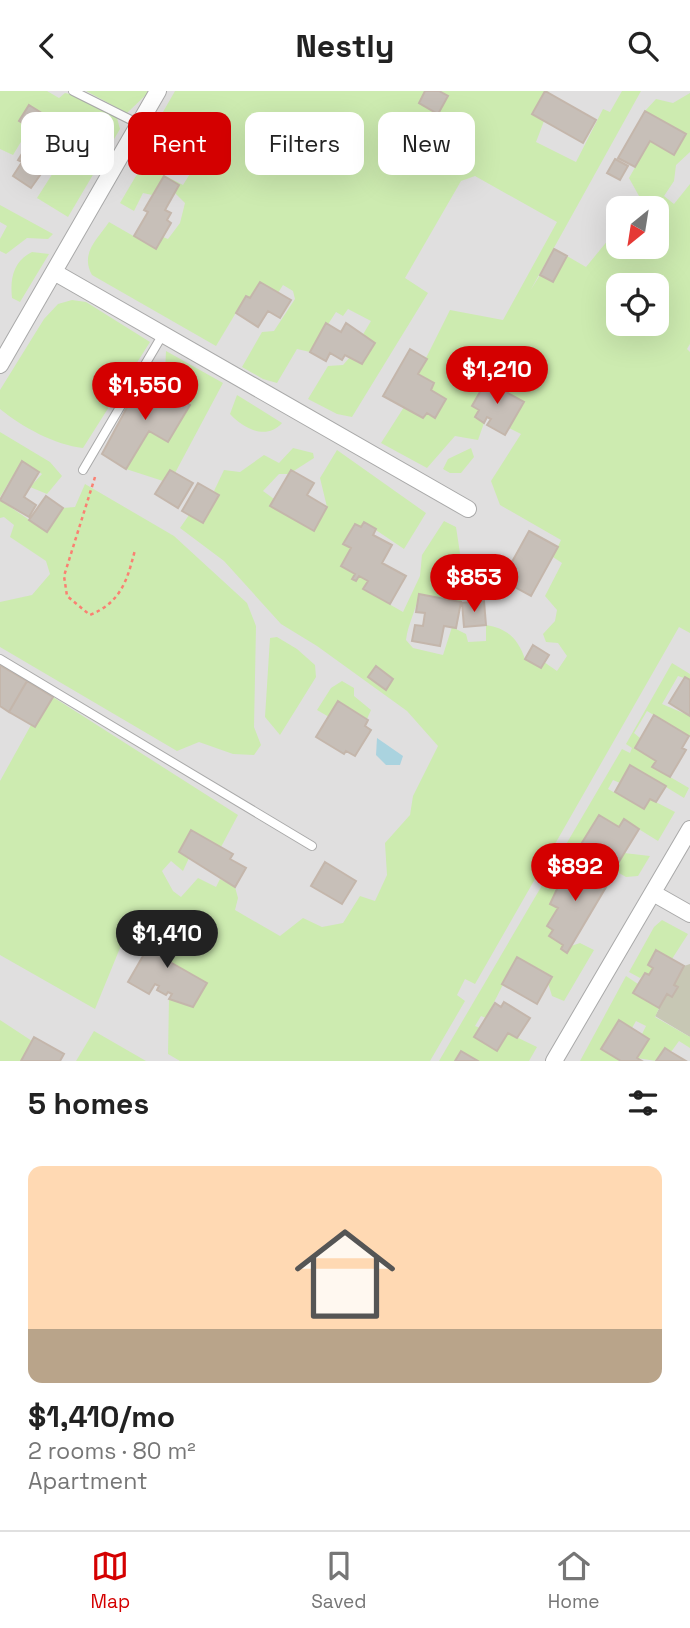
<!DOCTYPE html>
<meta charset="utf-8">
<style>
:root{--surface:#fff;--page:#f2f2f2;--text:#222;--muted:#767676;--line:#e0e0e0;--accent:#d40000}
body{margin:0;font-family:"Space Grotesk",sans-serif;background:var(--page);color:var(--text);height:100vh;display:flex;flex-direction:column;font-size:26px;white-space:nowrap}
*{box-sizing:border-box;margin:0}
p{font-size:23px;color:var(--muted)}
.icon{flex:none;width:38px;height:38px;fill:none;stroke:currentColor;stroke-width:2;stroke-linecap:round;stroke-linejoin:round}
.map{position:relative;height:970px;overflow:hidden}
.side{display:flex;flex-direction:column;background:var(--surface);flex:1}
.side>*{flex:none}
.hud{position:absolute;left:21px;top:21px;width:649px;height:63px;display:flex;gap:14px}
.needle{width:46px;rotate:210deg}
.buttons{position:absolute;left:606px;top:105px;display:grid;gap:14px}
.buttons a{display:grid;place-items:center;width:63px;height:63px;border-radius:14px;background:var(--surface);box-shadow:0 7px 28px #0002;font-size:35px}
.price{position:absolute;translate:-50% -60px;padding:0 16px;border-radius:24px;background:var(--accent);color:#fff;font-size:23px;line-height:46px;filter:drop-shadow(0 2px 4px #0008)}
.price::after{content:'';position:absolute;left:50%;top:42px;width:21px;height:16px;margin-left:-10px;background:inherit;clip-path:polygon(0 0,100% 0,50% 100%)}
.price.selected{background:#222;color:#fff}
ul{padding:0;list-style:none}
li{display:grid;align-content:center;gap:14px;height:371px;padding:0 28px}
li span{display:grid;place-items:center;height:217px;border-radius:14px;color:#555}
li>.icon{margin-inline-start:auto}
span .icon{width:126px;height:126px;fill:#fffc;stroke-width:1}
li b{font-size:30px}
h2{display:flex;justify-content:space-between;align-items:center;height:84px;padding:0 28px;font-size:30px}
.pill{padding:0 24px;border-radius:14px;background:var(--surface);box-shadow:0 7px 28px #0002;font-size:24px;line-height:63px}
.pill.selected{background:var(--accent);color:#fff}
header{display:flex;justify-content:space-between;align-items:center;height:91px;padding:0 28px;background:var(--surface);font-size:32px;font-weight:600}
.dock{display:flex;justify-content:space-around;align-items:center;height:98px;border-top:2px solid var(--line);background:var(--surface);font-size:19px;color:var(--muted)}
.dock a{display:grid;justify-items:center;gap:4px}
.dock .selected{color:var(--accent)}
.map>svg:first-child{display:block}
.residential{fill:#e0dfdf;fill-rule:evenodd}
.construction{fill:#c7c7b4}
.grass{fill:#cdebb0;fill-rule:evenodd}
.water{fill:#aad3df}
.building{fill:#c7bfb8;stroke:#c4b6ab;stroke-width:2}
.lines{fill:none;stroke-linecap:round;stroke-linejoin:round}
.lane-casing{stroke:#a9a9a9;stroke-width:10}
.street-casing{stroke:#a9a9a9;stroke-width:18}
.path{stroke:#fa8072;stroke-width:2.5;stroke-dasharray:3.5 3.5;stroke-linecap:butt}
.lane{stroke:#fff;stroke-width:8}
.street{stroke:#fff;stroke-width:16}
</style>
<header><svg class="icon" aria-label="back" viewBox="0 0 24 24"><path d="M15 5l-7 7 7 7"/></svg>Nestly<svg class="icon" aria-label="search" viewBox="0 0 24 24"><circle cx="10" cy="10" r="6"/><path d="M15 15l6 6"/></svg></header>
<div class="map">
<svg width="690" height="970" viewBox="0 0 690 970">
<rect width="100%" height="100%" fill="#f2efe9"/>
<path class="residential" d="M0,0H690V970H0ZM618,117H656V156H618ZM618,194H656V233H618Z"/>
<path class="construction" d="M690,873V946L655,925L667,903L672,906L678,896L674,894L684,875Z"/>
<path class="grass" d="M0,0H47L59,7L65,2L79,5L117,27L120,38L68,126L37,107L77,44L29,14L19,29L30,36L13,64L0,58Z
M86,0H150L127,22Z
M175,0H550L545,1L532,23L544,30L536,51L576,71L603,18L610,21L622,0H641L530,200L540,184L554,190L567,165L586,176L618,137V156H656V117H637L639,105L629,87L650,50L674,64L686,44L645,20L656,8L673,12L690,2V61L676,74L674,90L664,105L674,113L690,93V253L687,258L690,261V542L679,536L475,893L465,888L457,904L465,910L430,970H180L168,963L169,908L193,916L207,892L170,871L185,845L163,832L157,841L147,845L129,835L95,918L0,864V690L31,634L35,636L53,606L238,724L221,756L191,740L179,760L189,767L183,780L171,770L162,780L173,800L181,806L198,787L216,796L220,788L235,796L238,807L235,819L280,845L303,827L322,836L343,832L360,805L375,810L387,784L385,752L410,724L413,705L438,655L407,620L317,555L281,533L224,470L180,437L189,424L204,432L219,404L214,400L224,379L240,381L264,364L279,372L293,357L313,362L314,367L289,383H279L263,400L274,408L271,415L313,440L327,416L320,387L337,359L426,422L404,458L364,431L361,436L354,433L344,452L351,457L341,475L355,483L352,488L356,490L359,485L368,490L363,498L403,521L420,485L422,464L444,430L456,436L465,495L461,511L419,503C416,519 408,533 406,549L413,557L443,564L452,536L466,543L468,551L486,550V534C507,537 518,548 525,568L540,577L544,571L557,580L567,565L558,552L546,551L543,543L555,530L557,519L545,505L562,472L553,466L561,449L500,414L491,390L521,343L509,337L497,296L501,289L496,287L493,290L481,282L476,292L483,296L472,315L479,319L475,327L484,332L478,349L455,345L427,377L381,352L404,316L423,327L427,322L435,327L446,308L431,299L434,292L418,283L450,219L503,229L557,131L475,85L461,90L405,187L428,202L352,326L337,323L308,308L328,275L343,274L350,266L362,273L374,252L362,245L371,230L348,218L343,225L336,221L310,261L297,258L277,292L263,288L242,276L262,241L274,240L295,208L293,200L283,194L278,202L250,207L246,205L216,255L92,184C80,162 97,149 109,131L156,158L163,146L168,148L180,132L185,112L175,102L179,94L164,85L152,104L143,102L134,120L120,112L143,73L183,94L199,68L173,54L155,35ZM618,194H656V233H618Z
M0,114L53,143L48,148L27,147L6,163L0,160V148L7,135L0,131Z
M32,161L49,163L20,211L12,207C10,188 13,170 32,161Z
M72,209L86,211L150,251L83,357C55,354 22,336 0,318V299L44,228L58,213Z
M166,260L223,292L175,382L170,379L163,390L126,378L149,340L168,351L190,314L182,309L179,296L165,281Z
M237,304L282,332C267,349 245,339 230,323Z
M0,341L50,371L62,385L47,403L30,396L42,383L22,370L0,406Z
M471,357L474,366L461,382H450L443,378L448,368Z
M85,393L174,445L247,512L256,535L254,636L261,654L254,664L233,663L199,651L177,660L0,556V511L32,504L50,483L46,470L10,446L14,434L4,426L0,427V409L47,441L63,417L75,416Z
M277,546L297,558L315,574L316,586L280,644L265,626L270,547Z
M672,572L690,583V589L678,585L662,613L690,625V646L647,620L634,642L640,647L635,657L656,670L653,676L689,697L684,707L630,674L620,692L613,689L608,698L644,718L650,708L675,721L658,750L624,729L619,736L599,724L580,755L615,777L624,762L650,765L638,785L626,786L575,757L560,786L564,790L558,817L547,835L553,839L549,845L563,854L561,858L567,862L571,855L580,852L594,859L564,910L552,905L548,892L552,885L517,866L486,927L481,925L475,935L480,937L475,946L497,960L508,942L537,956L529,970H439L622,658L630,662L632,657L626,653Z
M342,590L354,597V605L371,619L367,628L339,610L329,626L317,619L331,597Z
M662,829L688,843L672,868L656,859L648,874L653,877L649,884L645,882L640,887L629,881L654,836Z
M626,885L638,893L633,902L659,917L655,926L690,946V957L679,950L671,961L664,957L656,970L637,967L649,948L642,943L646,935L636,930L632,937L619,929L601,958L621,970H580Z
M0,929L32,950L21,970H0Z
M94,940L146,970H76Z"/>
<path class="water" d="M377,647L403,665L400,674H386L376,664Z"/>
<path class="building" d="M425,0H439L448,5L438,23L419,12Z
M545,0L596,29L583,52L532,23Z
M29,14L77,44L65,64L58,59L31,97L13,85L22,71L18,69L36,40L19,30Z
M645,20L686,43L674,64L650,50L635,76L618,67Z
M615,68L628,75L620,89L607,82Z
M164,85L179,94L165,119L171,122L167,129L171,132L156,158L134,145L148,121L144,119Z
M554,158L567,165L553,191L540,184Z
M260,191L291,209L280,227L268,220L258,236L236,222L246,205L250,207Z
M326,232L341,241L346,232L375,252L362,273L345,264L342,269L330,262L326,270L310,261Z
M410,258L427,268L418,283L434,292L431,299L446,308L435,327L427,322L423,327L383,305Z
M488,287L501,290L497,296L524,311L505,344L487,334L491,328L487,326L484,332L475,326L479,319L472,315Z
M150,290L190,314L168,351L149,340L126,378L102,363L139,294L145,298Z
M22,370L39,381L24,406L36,414L29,426L0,409Z
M170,379L193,392L178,417L155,403Z
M291,379L314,392L307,404L327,416L314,440L270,415Z
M198,392L219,404L203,432L182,420Z
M46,405L63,417L47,441L29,429Z
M364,431L376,438L373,444L392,454L382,472L406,485L390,513L363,498L368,490L359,485L356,490L352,488L355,483L341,475L351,457L343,453L355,433L361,436Z
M529,440L558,456L531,505L502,489Z
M419,503L461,511L456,537L444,535L440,555L412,550L415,534L423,535L425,522L416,521Z
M484,510L486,534L464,536L462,512Z
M533,554L549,564L541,577L525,568Z
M0,574L27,590L9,621L0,615Z
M376,575L393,588L386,599L368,586Z
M685,586L690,589V625L669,612Z
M27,590L53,606L35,636L9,621Z
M338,610L368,629L365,635L371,639L355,665L346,660L344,663L316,646Z
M654,624L689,645L682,657L686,659L670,686L652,676L656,670L635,657Z
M630,674L666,695L656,711L650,708L644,718L615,701Z
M599,724L619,736L624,728L639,738L615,777L580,755Z
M191,739L233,763L230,768L246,777L235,796L179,761Z
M571,768L609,791L567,862L561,858L563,854L549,845L553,839L547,835L558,817L550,813Z
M325,771L356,790L342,813L311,795Z
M162,832L185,845L170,871L207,892L193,916L169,908L172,903L168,901L166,904L157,899L159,895L155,893L149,903L128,891Z
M656,859L684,875L674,894L678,896L672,906L667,903L659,917L633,902L645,882L649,884L653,877L648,874Z
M517,866L552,886L537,913L502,893Z
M504,911L530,927L517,947L508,942L497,960L474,946L495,912L501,916Z
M619,929L649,948L637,967L642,970H621L601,958Z
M34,946L64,963L60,970H21Z
M665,957L671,961L686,970H656Z
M461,960L478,970H455Z"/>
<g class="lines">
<g class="lane-casing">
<path id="lane" d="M73,0L139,33
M83,379L163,243
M0,568L312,755"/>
</g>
<g class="street-casing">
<path id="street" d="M54,181L468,418
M0,274L158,0
M653,802L690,823
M554,970L690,738"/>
</g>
<path class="path" d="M95,386L64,485L67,505L90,524C121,511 127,490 135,459"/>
<use href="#lane" class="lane"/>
<use href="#street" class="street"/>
</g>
</svg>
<div class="buttons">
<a><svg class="needle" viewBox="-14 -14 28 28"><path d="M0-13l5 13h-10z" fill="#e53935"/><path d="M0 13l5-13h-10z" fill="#767676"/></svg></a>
<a><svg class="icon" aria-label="locate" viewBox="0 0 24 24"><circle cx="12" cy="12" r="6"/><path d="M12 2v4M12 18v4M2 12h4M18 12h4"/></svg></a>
</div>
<b class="price" style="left:497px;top:315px">$1,210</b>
<b class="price" style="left:145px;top:331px">$1,550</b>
<b class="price" style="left:474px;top:523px">$853</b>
<b class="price" style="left:575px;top:812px">$892</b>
<b class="price selected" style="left:167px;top:879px">$1,410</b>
<div class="hud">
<a class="pill">Buy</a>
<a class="pill selected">Rent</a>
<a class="pill">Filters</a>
<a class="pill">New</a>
</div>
</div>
<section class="side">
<h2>5 homes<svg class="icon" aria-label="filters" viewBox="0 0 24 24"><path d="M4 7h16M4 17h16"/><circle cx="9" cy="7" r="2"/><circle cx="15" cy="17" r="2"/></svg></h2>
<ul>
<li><span style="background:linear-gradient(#ffd9b3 75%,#b9a48a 0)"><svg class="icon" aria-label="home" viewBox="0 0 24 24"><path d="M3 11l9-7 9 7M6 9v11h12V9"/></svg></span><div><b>$1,410/mo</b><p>2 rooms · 80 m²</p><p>Apartment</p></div></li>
</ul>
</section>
<nav class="dock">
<a class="selected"><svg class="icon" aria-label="map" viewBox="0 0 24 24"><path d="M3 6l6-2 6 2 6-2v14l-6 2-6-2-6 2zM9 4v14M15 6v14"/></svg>Map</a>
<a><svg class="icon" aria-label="saved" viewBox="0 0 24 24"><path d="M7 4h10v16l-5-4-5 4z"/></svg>Saved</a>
<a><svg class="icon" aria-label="home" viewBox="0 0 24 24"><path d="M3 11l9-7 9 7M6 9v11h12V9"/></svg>Home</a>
</nav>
